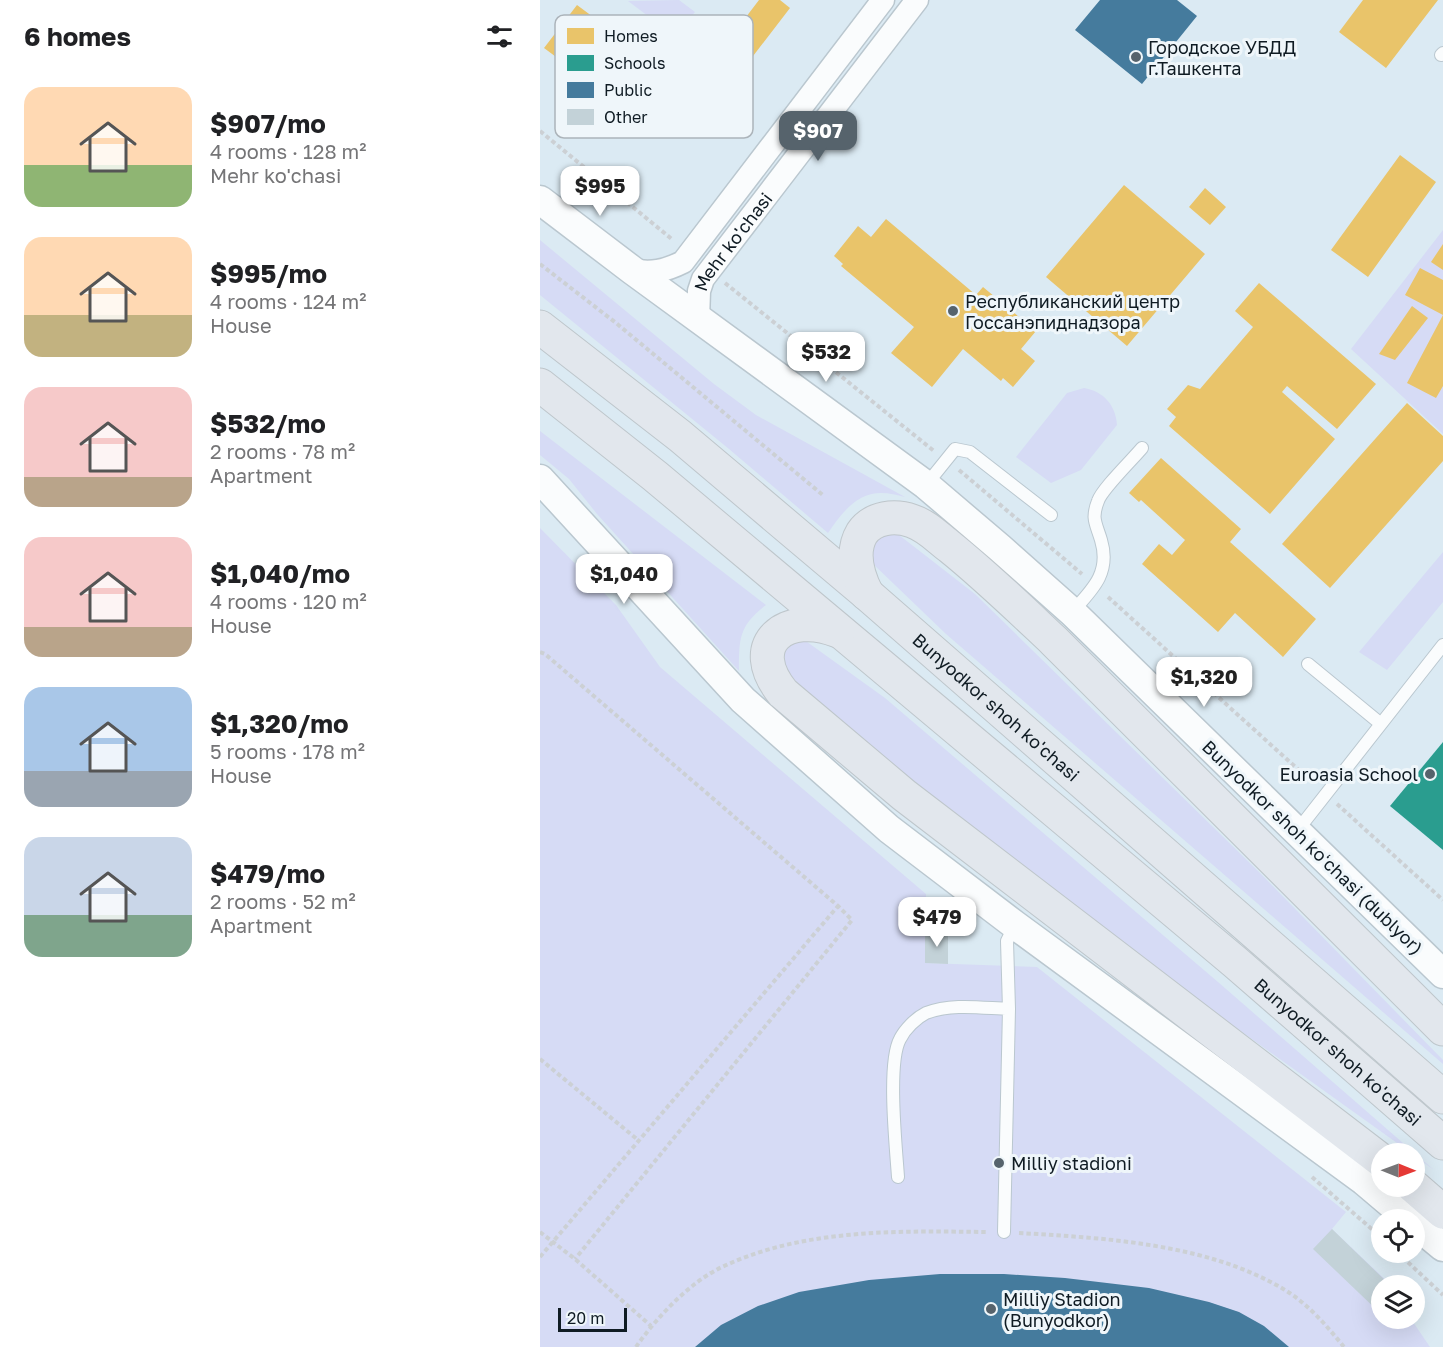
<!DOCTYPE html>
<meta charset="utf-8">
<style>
:root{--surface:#fff;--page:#f2f2f2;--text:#202124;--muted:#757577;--accent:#56636c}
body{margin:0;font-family:"Golos Text",sans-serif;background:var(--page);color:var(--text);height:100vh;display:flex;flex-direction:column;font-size:22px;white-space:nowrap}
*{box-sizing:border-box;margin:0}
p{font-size:20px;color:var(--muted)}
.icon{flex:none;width:33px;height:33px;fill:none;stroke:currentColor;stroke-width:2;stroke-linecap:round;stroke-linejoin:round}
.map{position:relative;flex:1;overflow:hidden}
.sheet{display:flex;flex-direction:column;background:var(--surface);width:540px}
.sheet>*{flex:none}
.needle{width:39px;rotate:91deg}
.tools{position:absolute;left:831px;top:1143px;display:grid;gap:12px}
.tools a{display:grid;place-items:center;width:54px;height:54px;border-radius:50%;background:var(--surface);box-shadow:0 6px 24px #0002;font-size:30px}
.scale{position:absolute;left:18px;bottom:15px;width:69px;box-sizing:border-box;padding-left:6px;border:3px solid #0f1b23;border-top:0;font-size:16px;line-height:21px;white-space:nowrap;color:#0f1b23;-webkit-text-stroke:4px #eff6fa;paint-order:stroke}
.price{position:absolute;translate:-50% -51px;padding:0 14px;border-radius:12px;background:#fff;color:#222;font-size:20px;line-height:39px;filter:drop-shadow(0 2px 3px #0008)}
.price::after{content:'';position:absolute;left:50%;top:36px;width:18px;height:14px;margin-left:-9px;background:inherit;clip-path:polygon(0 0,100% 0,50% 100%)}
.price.active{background:var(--accent);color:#fff}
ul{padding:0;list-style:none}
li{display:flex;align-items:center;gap:18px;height:150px;padding:0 24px}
li span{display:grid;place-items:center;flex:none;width:168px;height:120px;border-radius:18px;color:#555}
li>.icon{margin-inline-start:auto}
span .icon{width:72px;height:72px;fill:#fffc;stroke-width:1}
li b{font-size:26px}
h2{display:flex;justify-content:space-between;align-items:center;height:72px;padding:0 24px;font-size:26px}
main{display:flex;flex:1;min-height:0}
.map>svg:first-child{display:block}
.green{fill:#d6dbf5}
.homes{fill:#e9c46a}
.schools{fill:#2a9d8f}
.public{fill:#457b9d}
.building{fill:#c3d2d8}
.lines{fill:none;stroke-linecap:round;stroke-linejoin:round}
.service-casing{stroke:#bac7cf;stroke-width:14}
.minor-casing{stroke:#bac7cf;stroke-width:25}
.tertiary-casing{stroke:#bac7cf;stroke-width:31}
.primary-casing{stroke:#bec6cb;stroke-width:35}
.path{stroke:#ccd0d4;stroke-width:4;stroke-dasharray:4.5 3;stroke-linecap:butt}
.service{stroke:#fafcfd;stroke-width:12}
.minor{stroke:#fafcfd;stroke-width:22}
.tertiary{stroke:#fafcfd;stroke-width:28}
.primary{stroke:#e2e7ed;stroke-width:33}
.poi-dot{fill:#56636c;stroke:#eff6fa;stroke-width:2}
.labels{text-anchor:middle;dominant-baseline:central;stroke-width:6;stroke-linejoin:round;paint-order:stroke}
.poi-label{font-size:18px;fill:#0f1b23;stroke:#eff6fa;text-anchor:start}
.street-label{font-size:18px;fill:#0f1b23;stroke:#eff6fa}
.key{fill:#eff6fa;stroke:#acb4ba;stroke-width:1.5}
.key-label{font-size:16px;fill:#0f1b23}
</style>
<main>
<section class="sheet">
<h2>6 homes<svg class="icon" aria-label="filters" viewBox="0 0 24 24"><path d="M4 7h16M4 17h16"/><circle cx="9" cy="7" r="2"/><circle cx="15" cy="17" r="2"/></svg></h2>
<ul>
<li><span style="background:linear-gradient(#ffd9b3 65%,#8fb573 0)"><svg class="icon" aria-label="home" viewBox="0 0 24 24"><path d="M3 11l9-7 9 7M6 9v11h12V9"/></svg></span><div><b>$907/mo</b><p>4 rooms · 128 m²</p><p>Mehr ko'chasi</p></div></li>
<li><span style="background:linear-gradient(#ffd9b3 65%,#c2b280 0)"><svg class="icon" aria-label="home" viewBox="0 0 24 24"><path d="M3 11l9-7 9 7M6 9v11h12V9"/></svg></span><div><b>$995/mo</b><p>4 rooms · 124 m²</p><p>House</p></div></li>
<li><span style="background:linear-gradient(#f6c9c9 75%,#b9a48a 0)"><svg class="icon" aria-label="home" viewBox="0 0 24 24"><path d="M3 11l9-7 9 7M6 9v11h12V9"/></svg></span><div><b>$532/mo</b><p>2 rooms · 78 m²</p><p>Apartment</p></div></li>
<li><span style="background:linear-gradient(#f6c9c9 75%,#b9a48a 0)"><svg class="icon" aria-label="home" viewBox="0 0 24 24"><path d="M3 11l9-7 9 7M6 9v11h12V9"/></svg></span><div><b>$1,040/mo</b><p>4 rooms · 120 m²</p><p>House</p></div></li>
<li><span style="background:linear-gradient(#a9c7e8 70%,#9aa5b1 0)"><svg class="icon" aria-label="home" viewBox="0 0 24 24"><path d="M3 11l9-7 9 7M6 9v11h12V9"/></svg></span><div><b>$1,320/mo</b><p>5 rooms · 178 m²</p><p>House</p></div></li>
<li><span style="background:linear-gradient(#c9d6e8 65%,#7fa58c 0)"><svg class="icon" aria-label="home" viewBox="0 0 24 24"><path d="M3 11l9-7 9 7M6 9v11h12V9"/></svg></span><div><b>$479/mo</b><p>2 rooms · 52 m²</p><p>Apartment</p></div></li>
</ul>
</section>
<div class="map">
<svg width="903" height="1347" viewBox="0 0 903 1347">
<rect width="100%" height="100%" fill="#dbeaf3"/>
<path class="green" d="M139,0L155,12L151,17L157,22L149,47L88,1Z
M903,230V434L811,349Z
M0,240L174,384L216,415L365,497C357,495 349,493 341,493C316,493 300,515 288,533L189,449L0,295Z
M544,388C563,391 576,405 577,425L541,470L511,483L476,457L527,393Z
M0,431L226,605C199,626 199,638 199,671L57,514L29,479L0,455Z
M0,528L76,605L120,667L386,894L385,963L497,967L806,1212L792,1229L851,1285L842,1286V1318L871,1319L890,1347H0Z
M352,532L359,535L435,594L720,873L903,1060V1064L406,634L331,562L330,541Z
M903,552V602L847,670L819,652Z
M263,639L345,698L678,982L894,1170L875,1156L874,1154L871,1153L670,1009L430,832L239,668L238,648Z"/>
<path class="homes" d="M219,0H240L250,8L210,60L187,42Z
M823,0H898L846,68L799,32Z
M37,5L154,92L121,135L4,48Z
M860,155L896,182L828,277L791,250Z
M584,185L665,254L587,346L506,277Z
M665,188L686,207L670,225L649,207Z
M346,219L436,295L443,287L496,331L481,349L495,361L473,387L463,378L461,381L423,349L392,387L351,353L374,327L301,266L303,264L294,256L318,226L331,237Z
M903,244V270L891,262Z
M880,268L903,280V315L865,295Z
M719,283L836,384L797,429L747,386L742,392L795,439L730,514L629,426L636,417L627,409L648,385L660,389L713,327L695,311Z
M872,306L888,318L855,360L839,354Z
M903,315V386L896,398L867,383Z
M867,403L903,436V461L790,588L742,544Z
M621,458L701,529L690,542L776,619L743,657L695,613L678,632L602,564L619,544L632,555L645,540L601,500L599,502L589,493Z"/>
<path class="schools" d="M903,742V850L850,806Z"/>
<path class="public" d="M560,0H637L657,16L602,84L535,30Z
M400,1274H464L525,1278L609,1288L669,1302L699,1312L724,1326L749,1347H155L181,1325L218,1306L259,1292L329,1280Z"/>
<path class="building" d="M385,932H408V964L385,963Z
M792,1229L851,1286H842V1315L773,1249Z"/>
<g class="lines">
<g class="service-casing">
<path id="service" d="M901,55L903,53
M386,485L415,449L430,452L511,515
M532,612C552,590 571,573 561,540C556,523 551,519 558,501C562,489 593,459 602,448
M768,664L841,724
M757,831L903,645
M358,1177C356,1147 347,1063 360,1039C365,1029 376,1018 386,1013C412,1003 442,1008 469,1009
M464,1232L469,1009L467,941L475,925"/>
</g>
<g class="minor-casing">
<g id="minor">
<path d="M92,270C111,274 125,271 143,262L343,0"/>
<path id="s1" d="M158,319L159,291L163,279L377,0"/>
</g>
</g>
<g class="tertiary-casing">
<path id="tertiary" d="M0,200L92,270L386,485L460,548L532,612L903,974
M0,479L203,700L349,829L475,925L824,1181L870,1220
M874,1223L903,1247"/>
</g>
<g class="primary-casing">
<g id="primary">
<path id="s2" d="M0,327L140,436L327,594L903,1097"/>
<path id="s3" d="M0,385L115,476L695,962L903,1143"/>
<path d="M327,594C318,576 310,553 322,533C333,517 355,515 372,521C387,526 398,538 410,547C446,576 479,608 513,640L903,1029"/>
<path d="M298,631C246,610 203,644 243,693L364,795L842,1161"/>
<path d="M873,1186L903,1212"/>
</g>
</g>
<path class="path" d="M0,131L133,240
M0,264L76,323L284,496
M185,283L394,451
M419,470L542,574
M568,597L773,783
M0,652L5,654L298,906L312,920L35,1259
M797,804L903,900
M0,1059L98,1140
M772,1177L842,1238
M0,1232L35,1259L111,1326
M479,1233C567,1238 669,1244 745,1290C768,1304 787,1326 804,1347
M857,1252L903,1295
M0,1257L298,906
M96,1347C116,1318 150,1282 182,1267C264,1228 360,1231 448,1232"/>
<use href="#service" class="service"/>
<use href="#minor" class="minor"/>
<use href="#tertiary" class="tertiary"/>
<use href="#primary" class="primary"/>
</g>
<g class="poi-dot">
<circle cx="596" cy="57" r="6"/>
<circle cx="413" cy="311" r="6"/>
<circle cx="890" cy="774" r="6"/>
<circle cx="459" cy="1163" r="6"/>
<circle cx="451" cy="1309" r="6"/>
</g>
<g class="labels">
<g class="poi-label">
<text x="608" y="47">Городское УБДД<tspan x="608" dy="21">г.Ташкента</tspan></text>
<text x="425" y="301">Республиканский центр<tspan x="425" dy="21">Госсанэпиднадзора</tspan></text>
<text x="878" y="774" text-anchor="end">Euroasia School</text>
<text x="471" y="1163">Milliy stadioni</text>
<text x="463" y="1299">Milliy Stadion<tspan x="463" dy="21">(Bunyodkor)</tspan></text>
</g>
<g class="street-label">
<text stroke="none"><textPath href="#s1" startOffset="88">Mehr ko'chasi</textPath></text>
<text stroke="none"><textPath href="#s2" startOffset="594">Bunyodkor shoh ko'chasi</textPath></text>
<text transform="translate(773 847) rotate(44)">Bunyodkor shoh koʻchasi (dublyor)</text>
<text stroke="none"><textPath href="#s3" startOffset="1040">Bunyodkor shoh ko'chasi</textPath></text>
</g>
</g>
<rect x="15" y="15" width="198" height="123" rx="9" class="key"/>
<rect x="27" y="28" width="27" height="16" fill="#e9c46a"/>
<rect x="27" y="55" width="27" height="16" fill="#2a9d8f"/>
<rect x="27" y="82" width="27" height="16" fill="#457b9d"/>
<rect x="27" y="109" width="27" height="16" fill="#c3d2d8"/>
<g class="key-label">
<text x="64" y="42">Homes</text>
<text x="64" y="69">Schools</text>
<text x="64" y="96">Public</text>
<text x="64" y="123">Other</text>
</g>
</svg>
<div class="tools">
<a><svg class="needle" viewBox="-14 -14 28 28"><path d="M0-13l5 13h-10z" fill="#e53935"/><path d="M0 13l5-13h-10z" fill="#757577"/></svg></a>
<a><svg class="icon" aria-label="locate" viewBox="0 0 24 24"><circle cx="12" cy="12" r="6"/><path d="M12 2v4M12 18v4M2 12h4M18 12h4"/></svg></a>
<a><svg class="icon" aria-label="layers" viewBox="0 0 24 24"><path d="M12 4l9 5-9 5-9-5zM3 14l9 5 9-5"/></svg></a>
</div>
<div class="scale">20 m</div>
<b class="price active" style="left:278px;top:162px">$907</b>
<b class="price" style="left:60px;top:217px">$995</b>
<b class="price" style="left:286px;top:383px">$532</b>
<b class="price" style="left:84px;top:605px">$1,040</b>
<b class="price" style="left:664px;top:708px">$1,320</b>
<b class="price" style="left:397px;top:948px">$479</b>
</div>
</main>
